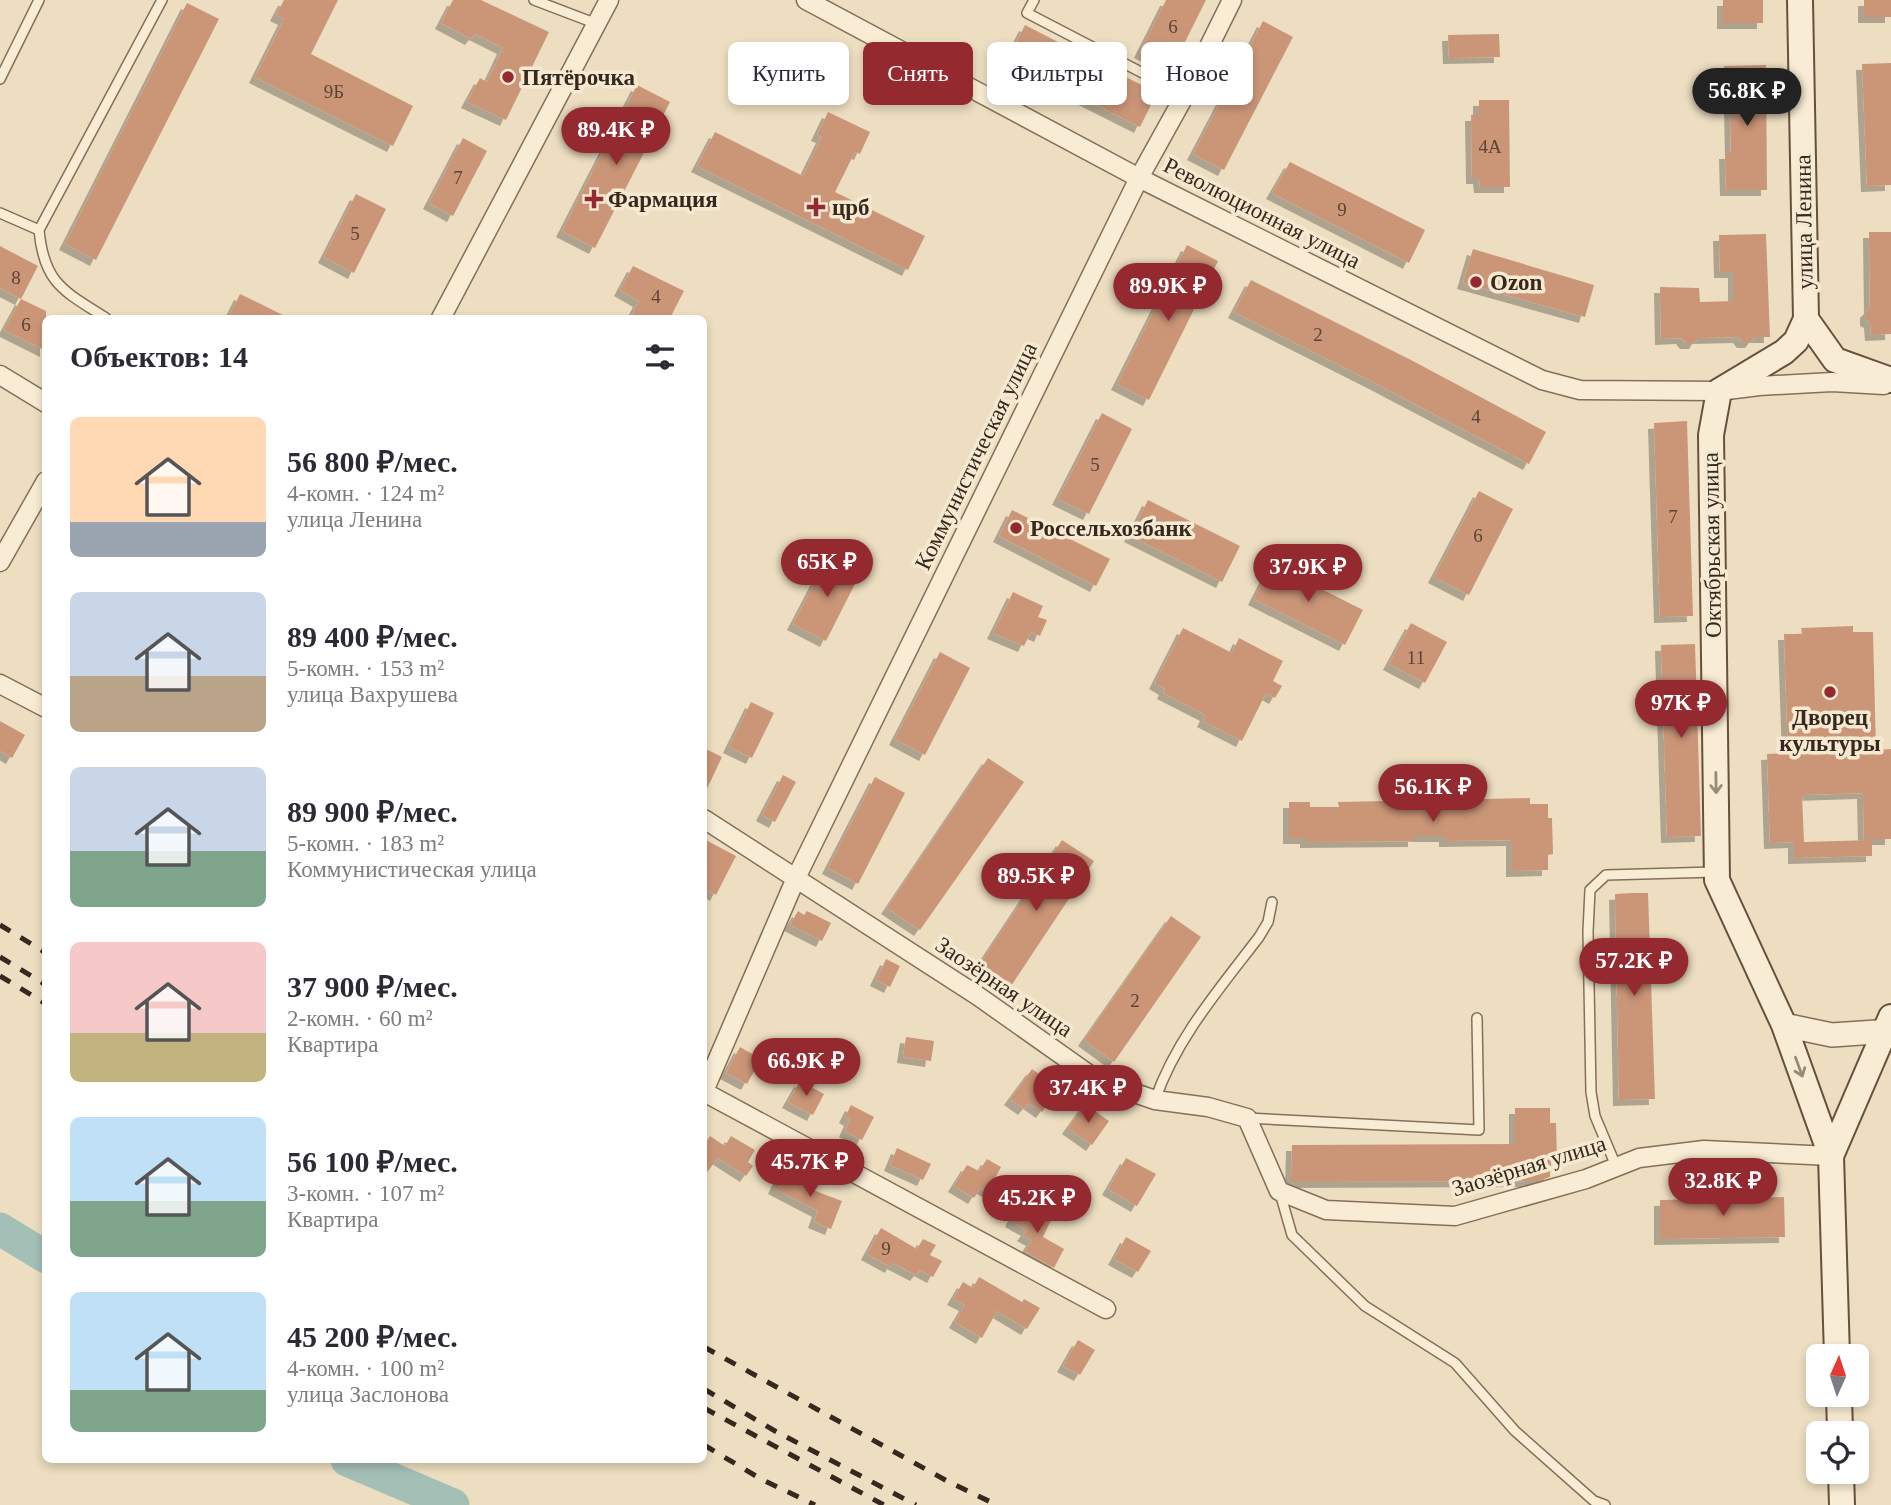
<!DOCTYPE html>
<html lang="ru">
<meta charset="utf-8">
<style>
:root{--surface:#fff;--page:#f7f7f7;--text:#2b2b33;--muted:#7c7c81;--accent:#942a30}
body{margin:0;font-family:Georgia,serif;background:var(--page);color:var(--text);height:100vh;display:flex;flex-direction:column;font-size:26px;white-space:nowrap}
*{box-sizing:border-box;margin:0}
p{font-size:23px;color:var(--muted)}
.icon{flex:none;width:38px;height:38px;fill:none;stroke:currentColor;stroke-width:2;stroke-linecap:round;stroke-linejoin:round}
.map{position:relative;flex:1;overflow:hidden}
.panel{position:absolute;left:42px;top:315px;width:665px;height:1148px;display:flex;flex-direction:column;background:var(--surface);border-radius:10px;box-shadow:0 4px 10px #0003}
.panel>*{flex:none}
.banner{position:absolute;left:728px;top:42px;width:665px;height:63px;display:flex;gap:14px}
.needle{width:46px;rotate:3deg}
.tools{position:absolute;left:1806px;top:1344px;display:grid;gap:14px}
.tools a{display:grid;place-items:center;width:63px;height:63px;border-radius:10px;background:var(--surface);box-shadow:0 4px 10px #0003;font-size:35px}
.price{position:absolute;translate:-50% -60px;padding:0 16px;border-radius:24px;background:var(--accent);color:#fff;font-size:23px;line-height:46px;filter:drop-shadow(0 2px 4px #0008)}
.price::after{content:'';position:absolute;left:50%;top:42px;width:21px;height:16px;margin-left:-10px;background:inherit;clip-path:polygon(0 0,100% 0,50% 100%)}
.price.current{background:#222;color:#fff}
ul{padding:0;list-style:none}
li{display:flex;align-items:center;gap:21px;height:175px;padding:0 28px}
li span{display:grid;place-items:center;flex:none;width:196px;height:140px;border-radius:10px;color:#555}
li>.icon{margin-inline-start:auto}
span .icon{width:84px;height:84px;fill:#fffc;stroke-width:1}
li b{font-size:30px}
h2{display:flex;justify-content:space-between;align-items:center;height:84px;padding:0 28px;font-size:30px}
.pill{padding:0 24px;border-radius:10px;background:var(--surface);box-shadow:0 4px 10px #0003;font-size:24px;line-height:63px}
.pill.current{background:var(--accent);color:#fff}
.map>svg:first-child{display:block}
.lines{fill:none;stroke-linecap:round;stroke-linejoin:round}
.river{stroke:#a4bfb6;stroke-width:33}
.building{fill:#cb9678;filter:url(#shadow)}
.service-casing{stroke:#866f59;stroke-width:12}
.minor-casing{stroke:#866f59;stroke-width:21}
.tertiary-casing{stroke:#866f59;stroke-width:26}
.secondary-casing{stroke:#68503d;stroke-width:28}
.service{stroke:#f8ecd4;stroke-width:9}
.minor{stroke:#f8ecd4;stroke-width:18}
.tertiary{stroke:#f8ecd4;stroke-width:23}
.secondary{stroke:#f8ecd4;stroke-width:24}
.rail{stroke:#36281d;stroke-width:5;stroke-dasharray:12 12;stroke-linecap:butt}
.oneway{stroke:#978a78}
.poi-dot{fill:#942a30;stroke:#f5e9d1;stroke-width:2.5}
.labels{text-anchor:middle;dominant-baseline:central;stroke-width:7;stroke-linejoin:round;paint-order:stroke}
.number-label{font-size:19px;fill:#5b4434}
.poi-label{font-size:23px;font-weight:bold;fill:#36281d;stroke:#f5e9d1;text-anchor:start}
.street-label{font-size:23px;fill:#36281d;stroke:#f5e9d1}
</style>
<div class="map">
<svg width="1891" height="1505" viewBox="0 0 1891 1505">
<defs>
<filter id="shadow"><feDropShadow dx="-6" dy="6" stdDeviation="0" flood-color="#0004"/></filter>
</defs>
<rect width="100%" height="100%" fill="#eddec1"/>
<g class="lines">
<path class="river" d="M0,1229L46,1257
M347,1460L453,1505"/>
</g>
<path class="building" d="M284,0H338L311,54L413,106L393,146L255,77L284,19L276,15Z
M453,0H481L549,32L506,120L467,102L480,78L487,82L503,48L475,34L471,39L441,23Z
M1166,0H1206L1172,68L1140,52Z
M1723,0H1763V23H1723Z
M1864,0H1891V17H1864Z
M187,3L219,19L96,260L65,244Z
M1263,21L1293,37L1224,170L1193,154Z
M1025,25L1157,93L1140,127L1007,60Z
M1499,34L1500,57L1449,58L1448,35Z
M1891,63V185L1867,186L1862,64Z
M1766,65L1767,190H1726L1725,153H1731L1730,102L1725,103L1724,66Z
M637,85L670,102L595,248L562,231Z
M1479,100H1509L1510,187H1480L1479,178H1472L1471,115H1479Z
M828,112L870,132L860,154L855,152L835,192L925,236L908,270L697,166L715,132L803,176L822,137L817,135Z
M463,138L487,151L453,216L429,203Z
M1290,162L1425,230L1409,263L1272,193Z
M356,194L386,209L354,273L324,257Z
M1869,232H1891V334L1871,335L1870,322L1866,320V312L1870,308Z
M1766,234L1770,337H1755L1751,342H1743L1739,337L1698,338L1695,343H1686L1682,338L1661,339L1660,287L1699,288L1700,302L1734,301V272H1720L1719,235Z
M1187,245L1218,261L1149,400L1117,384Z
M0,246L38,266L21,299L0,288Z
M1473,249L1594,285L1585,317L1463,283Z
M633,266L684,291L670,318H630L639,301L620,290Z
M1251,280L1411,360L1546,432L1529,464L1373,382L1234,312Z
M240,294L289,318H228Z
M21,299L46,311V351L4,330Z
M1102,413L1132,429L1089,514L1058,499Z
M1687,421L1693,616L1660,617L1654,423Z
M1479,491L1513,509L1469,595L1434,577Z
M1148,500L1240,546L1222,582L1130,536Z
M1012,510L1110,559L1096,586L999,536Z
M828,557L860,574L826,641L793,624Z
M1272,564L1363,610L1345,645L1254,599Z
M1013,592L1043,606L1038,617L1047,620L1040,636L1031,632L1024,646L993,633Z
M1411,623L1447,642L1425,683L1389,664Z
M1853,626V632H1873L1876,750L1891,749V839H1864L1863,793L1802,795L1804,842L1872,840V856L1794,858V842L1770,843L1767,754L1788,753L1784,634H1802L1801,628Z
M1183,628L1232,653L1239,638L1283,661L1273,681L1282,686L1275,698L1266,693L1242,741L1203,721L1206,715L1163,693L1165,689L1155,683Z
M1695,644L1701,836L1667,837L1661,645Z
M940,652L970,668L925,755L895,739Z
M751,702L774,713L752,758L729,747Z
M0,721L25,735L12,758L0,751Z
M704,748L722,757L704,795Z
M988,758L1024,782L920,930L887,908Z
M783,775L796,782L775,822L762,815Z
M875,777L905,793L858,884L828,868Z
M1530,798V804H1548V818H1552L1553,854L1548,855V870L1512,871V840L1445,841V836H1414V841L1306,842V838H1289V802H1310V807H1339L1338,802Z
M704,839L736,856L716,895L704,888Z
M1062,840L1094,861L1011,986L979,965Z
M1632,893H1648L1655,1099L1619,1100L1615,894Z
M798,911L804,915L807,911L831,923L822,941L790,925Z
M1171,916L1201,937L1114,1062L1084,1040Z
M886,959L900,966L890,987L876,980Z
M906,1037L934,1041L931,1061L903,1057Z
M740,1047L761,1059L747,1084L726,1073Z
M1032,1069L1059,1088L1042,1112L1029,1103L1024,1109L1010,1099Z
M800,1081L824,1094L813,1115L788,1102Z
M1085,1104L1109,1121L1092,1145L1068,1128Z
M851,1105L874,1117L862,1140L845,1131L850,1120L845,1117Z
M1515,1108H1550V1123H1556L1557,1160H1550V1177L1538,1181L1291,1182L1292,1145L1515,1144Z
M710,1136L725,1146L731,1136L755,1150L748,1162L753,1166L746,1176L718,1158L704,1176V1145Z
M897,1148L931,1164L923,1180L890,1165Z
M1126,1158L1156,1174L1137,1206L1108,1189Z
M987,1159L1001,1167L988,1191L981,1187L974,1198L954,1186L967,1165L979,1171Z
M782,1171L812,1186L810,1189L842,1201L831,1229L814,1222L818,1211L774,1188Z
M1784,1197L1785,1237L1660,1239V1200Z
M1020,1203L1051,1220L1043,1237L1064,1249L1054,1268L1025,1251L1032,1240L1023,1235L1027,1230L1011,1221Z
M881,1228L917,1249L923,1239L936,1245L930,1255L942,1261L933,1277L920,1270L916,1275L893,1263L891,1267L867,1254Z
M1126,1237L1151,1251L1138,1272L1114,1259Z
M979,1277L1022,1302L1024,1299L1040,1308L1027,1329L997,1311L982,1338L955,1322L965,1305L953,1299L963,1282L973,1288Z
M1078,1340L1095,1350L1080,1375L1063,1366Z"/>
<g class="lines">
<g class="service-casing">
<path id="service" d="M534,0L597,24
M1034,0L1027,13L1185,95
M0,79L39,0
M0,213L39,230
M106,318C64,291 44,284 39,230L162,0
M1155,1100C1176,1039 1220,988 1259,937L1268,922L1272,902
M1247,1118L1479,1130L1477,1018
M1616,1166L1595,1116L1591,1092L1588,931L1590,890L1606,875L1715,872
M1280,1193L1292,1235L1365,1306L1455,1363L1515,1431L1594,1501L1605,1505"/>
</g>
<g class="minor-casing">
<path id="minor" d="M806,0L1139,178L1542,380L1580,390L1719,391L1759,386L1832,382L1884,385
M441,318L609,0
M0,375L46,403
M0,562L46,481
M0,684L46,708
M704,819L978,996L1097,1080L1155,1100L1208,1107L1247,1118L1279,1191L1326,1210L1455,1216L1586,1179L1639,1158L1704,1150L1831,1156
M704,1091L796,878L1139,178L1185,95L1232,0
M704,1092L1106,1309"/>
</g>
<g class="tertiary-casing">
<path id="tertiary" d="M1784,1025L1832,1035L1891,1031"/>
</g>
<g class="secondary-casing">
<path id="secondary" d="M1800,0L1806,319L1796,341L1784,352L1719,391L1711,435L1717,880L1784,1025L1831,1156L1837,1356
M1806,319L1835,360L1891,380
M1831,1156L1891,1017
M1839,1395L1840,1433
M1841,1472L1842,1505"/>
</g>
<use href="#service" class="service"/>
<use href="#minor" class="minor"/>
<use href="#tertiary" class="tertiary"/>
<use href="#secondary" class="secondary"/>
<path class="rail" d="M0,925L46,953
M0,957L46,985
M0,976L46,1004
M704,1347L949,1482L997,1505
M704,1389L775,1431L916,1505
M704,1408L884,1505
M704,1445L761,1479L815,1505"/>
</g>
<defs><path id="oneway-shaft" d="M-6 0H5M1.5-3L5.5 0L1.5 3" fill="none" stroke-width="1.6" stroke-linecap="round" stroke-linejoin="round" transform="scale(1.75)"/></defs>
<g class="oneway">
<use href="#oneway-shaft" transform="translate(1716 783) rotate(89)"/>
<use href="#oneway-shaft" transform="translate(1799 1067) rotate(70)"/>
</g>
<g class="poi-dot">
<circle cx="508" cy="77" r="7"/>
<path d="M590.5 188.5h7v7h7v7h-7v7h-7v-7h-7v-7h7z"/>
<path d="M812.5 196.5h7v7h7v7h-7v7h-7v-7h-7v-7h7z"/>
<circle cx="1476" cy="282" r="7"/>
<circle cx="1016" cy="528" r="7"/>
<circle cx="1830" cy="692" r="7"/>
</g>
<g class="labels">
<g class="number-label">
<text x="1173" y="26">6</text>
<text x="334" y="91">9Б</text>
<text x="1490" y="146">4А</text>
<text x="458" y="177">7</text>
<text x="1342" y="209">9</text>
<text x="355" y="233">5</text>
<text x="16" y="277">8</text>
<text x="656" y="296">4</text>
<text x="26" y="324">6</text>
<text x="1318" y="334">2</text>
<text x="1476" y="416">4</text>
<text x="1095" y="464">5</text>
<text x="1673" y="516">7</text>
<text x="1478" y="535">6</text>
<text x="1416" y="657">11</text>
<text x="1135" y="1000">2</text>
<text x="886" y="1248">9</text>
</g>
<g class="poi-label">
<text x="522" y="77">Пятёрочка</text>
<text x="608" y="199">Фармация</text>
<text x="832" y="207">црб</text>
<text x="1490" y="282">Ozon</text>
<text x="1030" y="528">Россельхозбанк</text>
<text x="1830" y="717" text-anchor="middle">Дворец<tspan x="1830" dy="26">культуры</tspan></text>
</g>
<g class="street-label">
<text transform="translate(1262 213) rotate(27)">Революционная улица</text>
<text transform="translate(1804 222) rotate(-91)">улица Ленина</text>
<text transform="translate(976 456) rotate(-64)">Коммунистическая улица</text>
<text transform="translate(1712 545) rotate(-91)">Октябрьская улица</text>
<text transform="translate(1004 987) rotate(34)">Заозёрная улица</text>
<text transform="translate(1529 1166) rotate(-17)">Заозёрная улица</text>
</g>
</g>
</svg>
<div class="tools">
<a><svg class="needle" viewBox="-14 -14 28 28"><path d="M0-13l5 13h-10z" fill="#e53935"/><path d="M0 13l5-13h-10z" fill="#7c7c81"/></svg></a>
<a><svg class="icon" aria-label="locate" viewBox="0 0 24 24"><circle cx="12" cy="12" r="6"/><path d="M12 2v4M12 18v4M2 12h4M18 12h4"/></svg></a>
</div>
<b class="price current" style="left:1747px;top:128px">56.8K ₽</b>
<b class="price" style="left:616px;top:167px">89.4K ₽</b>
<b class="price" style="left:1168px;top:323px">89.9K ₽</b>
<b class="price" style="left:827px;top:599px">65K ₽</b>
<b class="price" style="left:1308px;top:604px">37.9K ₽</b>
<b class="price" style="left:1681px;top:740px">97K ₽</b>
<b class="price" style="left:1433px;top:824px">56.1K ₽</b>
<b class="price" style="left:1036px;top:913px">89.5K ₽</b>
<b class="price" style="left:1634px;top:998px">57.2K ₽</b>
<b class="price" style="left:806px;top:1098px">66.9K ₽</b>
<b class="price" style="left:1088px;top:1125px">37.4K ₽</b>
<b class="price" style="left:810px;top:1199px">45.7K ₽</b>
<b class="price" style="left:1723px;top:1218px">32.8K ₽</b>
<b class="price" style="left:1037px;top:1235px">45.2K ₽</b>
<div class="banner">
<a class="pill">Купить</a>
<a class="pill current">Снять</a>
<a class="pill">Фильтры</a>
<a class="pill">Новое</a>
</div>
<section class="panel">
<h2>Объектов: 14<svg class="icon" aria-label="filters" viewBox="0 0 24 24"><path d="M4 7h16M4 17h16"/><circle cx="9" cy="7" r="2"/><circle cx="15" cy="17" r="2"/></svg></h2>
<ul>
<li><span style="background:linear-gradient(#ffd9b3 75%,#9aa5b1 0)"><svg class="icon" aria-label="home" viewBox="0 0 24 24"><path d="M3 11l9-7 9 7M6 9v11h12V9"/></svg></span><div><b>56 800 ₽/мес.</b><p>4-комн. · 124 m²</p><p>улица Ленина</p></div></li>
<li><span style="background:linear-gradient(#c9d6e8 60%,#b9a48a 0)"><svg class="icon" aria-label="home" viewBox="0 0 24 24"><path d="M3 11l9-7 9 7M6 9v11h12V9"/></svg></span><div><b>89 400 ₽/мес.</b><p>5-комн. · 153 m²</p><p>улица Вахрушева</p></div></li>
<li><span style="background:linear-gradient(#c9d6e8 60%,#7fa58c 0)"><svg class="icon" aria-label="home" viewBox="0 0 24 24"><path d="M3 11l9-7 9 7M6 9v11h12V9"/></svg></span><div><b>89 900 ₽/мес.</b><p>5-комн. · 183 m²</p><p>Коммунистическая улица</p></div></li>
<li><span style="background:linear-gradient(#f6c9c9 65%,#c2b280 0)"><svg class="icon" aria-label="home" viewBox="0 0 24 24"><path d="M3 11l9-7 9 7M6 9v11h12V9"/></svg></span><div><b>37 900 ₽/мес.</b><p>2-комн. · 60 m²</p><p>Квартира</p></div></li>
<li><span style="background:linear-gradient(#bfe0f5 60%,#7fa58c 0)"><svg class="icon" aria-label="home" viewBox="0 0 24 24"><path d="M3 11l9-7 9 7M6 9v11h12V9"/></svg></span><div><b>56 100 ₽/мес.</b><p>3-комн. · 107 m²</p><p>Квартира</p></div></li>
<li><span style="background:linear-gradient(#bfe0f5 70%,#7fa58c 0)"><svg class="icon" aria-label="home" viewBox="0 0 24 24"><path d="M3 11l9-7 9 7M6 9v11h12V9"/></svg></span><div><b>45 200 ₽/мес.</b><p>4-комн. · 100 m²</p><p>улица Заслонова</p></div></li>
</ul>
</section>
</div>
